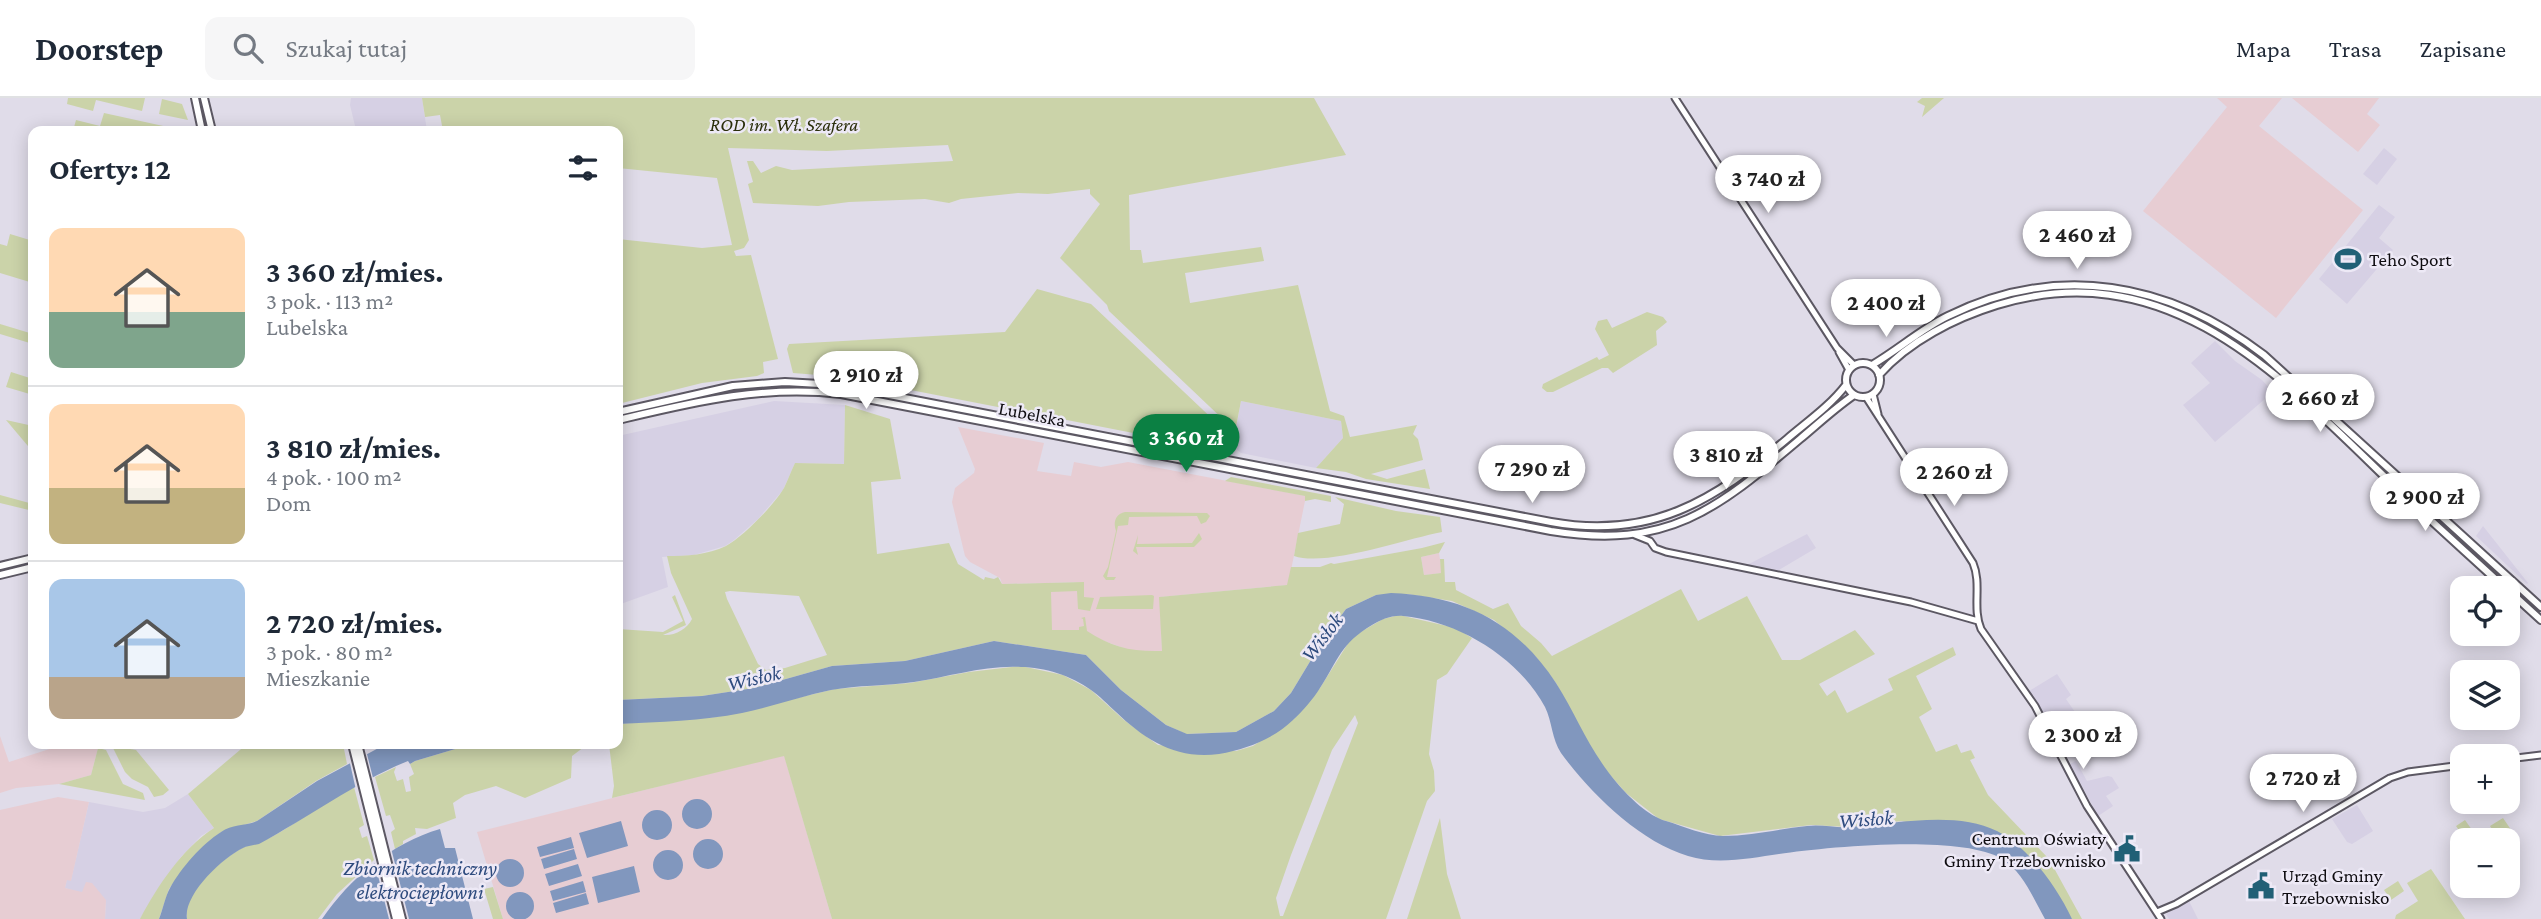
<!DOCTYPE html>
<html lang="pl">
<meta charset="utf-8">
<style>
:root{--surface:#fff;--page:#f6f6f7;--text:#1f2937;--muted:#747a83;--line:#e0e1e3;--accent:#0b8043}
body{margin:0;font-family:"Crimson Pro",serif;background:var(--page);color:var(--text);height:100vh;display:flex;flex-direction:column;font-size:26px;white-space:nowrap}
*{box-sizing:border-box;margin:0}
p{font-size:23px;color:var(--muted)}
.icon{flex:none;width:38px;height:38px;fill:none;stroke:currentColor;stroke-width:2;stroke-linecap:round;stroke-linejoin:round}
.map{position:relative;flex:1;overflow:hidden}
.panel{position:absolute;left:28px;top:28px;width:595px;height:623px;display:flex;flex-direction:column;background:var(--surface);border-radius:14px;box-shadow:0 4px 18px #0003}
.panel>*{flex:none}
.controls{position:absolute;left:2450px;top:478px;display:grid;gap:14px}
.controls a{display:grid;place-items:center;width:70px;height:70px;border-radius:14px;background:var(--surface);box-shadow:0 4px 18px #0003;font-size:35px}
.price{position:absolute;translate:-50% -60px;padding:0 16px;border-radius:24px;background:#fff;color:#222;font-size:23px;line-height:46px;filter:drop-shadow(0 2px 4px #0008)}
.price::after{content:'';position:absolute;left:50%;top:42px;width:21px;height:16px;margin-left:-10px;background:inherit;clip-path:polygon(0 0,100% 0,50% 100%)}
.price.active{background:var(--accent);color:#fff}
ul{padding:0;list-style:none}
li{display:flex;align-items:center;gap:21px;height:175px;padding:0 21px}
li+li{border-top:2px solid var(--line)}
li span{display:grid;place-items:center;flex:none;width:196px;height:140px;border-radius:14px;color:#555}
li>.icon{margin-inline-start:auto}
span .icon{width:84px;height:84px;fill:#fffc;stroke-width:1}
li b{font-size:30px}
h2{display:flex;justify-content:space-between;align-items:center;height:84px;padding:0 21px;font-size:30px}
header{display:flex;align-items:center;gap:42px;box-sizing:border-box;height:98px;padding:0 35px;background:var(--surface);border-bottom:2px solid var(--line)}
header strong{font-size:33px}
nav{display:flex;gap:38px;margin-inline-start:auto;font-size:24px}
.search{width:490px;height:63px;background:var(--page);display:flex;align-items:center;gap:18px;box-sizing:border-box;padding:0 24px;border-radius:14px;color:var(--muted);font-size:26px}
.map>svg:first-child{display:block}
.built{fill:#d6d0e4}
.industrial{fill:#e7cdd3}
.green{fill:#cbd3a9;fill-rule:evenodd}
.water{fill:#8197be}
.pier{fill:#e0dce9}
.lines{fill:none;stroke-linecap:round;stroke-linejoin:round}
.tertiary-casing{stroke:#5c5863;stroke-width:9}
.secondary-casing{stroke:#5c5863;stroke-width:10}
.tertiary{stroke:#fff;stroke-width:5}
.secondary{stroke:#fff;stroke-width:6}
.labels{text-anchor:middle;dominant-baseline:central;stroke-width:5;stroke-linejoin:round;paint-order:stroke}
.park-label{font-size:19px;font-style:italic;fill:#2a2e0a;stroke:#ede9f6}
.poi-label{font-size:19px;fill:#0e0c10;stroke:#ede9f6;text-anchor:start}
.street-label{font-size:19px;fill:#0e0c10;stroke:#ede9f6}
.water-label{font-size:21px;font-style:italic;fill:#2e4b7e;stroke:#ede9f6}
</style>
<header>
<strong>Doorstep</strong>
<div class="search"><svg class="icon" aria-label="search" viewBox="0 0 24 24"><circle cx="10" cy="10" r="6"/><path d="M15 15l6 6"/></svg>Szukaj tutaj</div>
<nav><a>Mapa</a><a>Trasa</a><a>Zapisane</a></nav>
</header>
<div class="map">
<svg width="2541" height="821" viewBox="0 0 2541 821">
<rect width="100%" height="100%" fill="#e0dce9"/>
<path class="built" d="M351,0H422L427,33L356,32L350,7Z
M2384,50L2397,61L2377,87L2363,76Z
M2379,107L2395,119L2379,140L2393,152L2347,206L2319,181Z
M2215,243L2235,263L2262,282L2273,294L2215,344L2183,307L2210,285L2191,265Z
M774,303L845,307L844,366L795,365L783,392L758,421L734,442L725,448L694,457L662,459L668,489L618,507V338Z
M1241,303L1341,323L1343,340L1316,370L1241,355L1235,350L1234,342Z
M2483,428L2528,485L2527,486L2476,438Z
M1807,436L1816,450L1777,473L1747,467Z
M2057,576L2071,597L2066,601L2077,617L2056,636L2029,593Z
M2076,663L2087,683L2108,678L2112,679L2119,690L2106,698L2113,708L2098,718L2070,666Z
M188,696L214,730L201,738L180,760L140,821H105L106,802L65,790L67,781L71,782L89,704L143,714L165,710Z
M2357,707L2373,733L2352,746L2347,744L2332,721Z
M2189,803L2198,821H2169L2166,816Z"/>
<path class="industrial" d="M2217,0H2282L2259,28L2363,112L2276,220L2143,113L2227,9Z
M2292,0H2379L2367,16L2380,27L2358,54Z
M958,329L1044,345L1037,373L1071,378L1074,364L1101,369L1128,364L1306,398L1288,487L1160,499L1162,553H1132L1101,542L1049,534L1046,488L1084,484L1002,486L1000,480L970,464L965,458L952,404L955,390L974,375L975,371Z
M1439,455L1442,475L1424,477L1421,459Z
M0,638L9,664L65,646H99L91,677L59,686L16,690L0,695Z
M784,657L832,821H503L477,734Z
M58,699L89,704L71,783L67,782L65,790L82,794L86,784L92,785L106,802L105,821H0V712Z"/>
<path class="green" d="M68,0H145L142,13L96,2L93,13L67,6Z
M422,0H1314L1346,57L1129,97L1130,152H1141L1143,165L1261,149L1264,163L1185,175L1190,205L1298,187L1330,313L1344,318L1350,339L1417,327L1413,336L1418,341L1423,362L1371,376L1387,381L1425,371L1430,391L1366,381L1346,374L1316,370L1343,340L1341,323L1241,303L1236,329L1229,327L1109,213L1107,207L1060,160L1100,106L1090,96V91L1048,96L1018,95L961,101L949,105L925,101L849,104L818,108L753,105L748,86L753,84L747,63H753L761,75L776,68L792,72L953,63L948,47L827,53L728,50L749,142L744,150L734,153L736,158L751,157L778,261L763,264L764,275L757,278L702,285L618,306V141L702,150L732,147L717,80L618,70V33H443L440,17L425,19Z
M1922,0H1944L1922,19L1925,8L1917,4Z
M162,1L182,6L188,22L159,16Z
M104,15L186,33H73L76,22L100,28Z
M10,136L33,143V185L0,175V146L7,148Z
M1037,191L1091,206L1220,328L1223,337L1222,346L1215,351L1026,314L1022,311H1008L844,279L793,275L787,251L789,246L1005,234Z
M1647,214L1663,219L1667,224L1656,233L1657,247L1613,275L1608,270H1602L1553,294H1547L1542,290L1543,286L1597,259L1599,262L1609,257L1595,231L1598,223L1607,221L1612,230Z
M0,226L33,236V246L0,236Z
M11,274L33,281V297L6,289Z
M845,307L890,321L901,381L871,384L877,456L949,445L958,466L984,482L985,479L994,481L998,479L1002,486L1084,484V499L1094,500L1090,513L1078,511L1077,493L1051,494L1052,532H1079V529L1084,528L1083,521L1081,520L1085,519L1087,533C1111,549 1132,554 1162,553L1159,499L1287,487L1291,469H1320L1331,465L1334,466L1422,450L1445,444L1439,455L1421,459L1424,477L1441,475L1440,461H1444L1445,484H1455L1456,492L1493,511L1508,505L1521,528L1541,545L1552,558L1681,491L1698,523L1747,498L1782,562H1800L1855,532L1875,556L1819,586L1827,598L1835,592L1847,615L1893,592L1888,581L1953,549L1956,557L1916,578L1932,611L1919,619L1936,654L1957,646L1961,655L1971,652L1975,660L1970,662L1988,697L2049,761L2082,821H2072L2020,751L1902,723L1848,729L1811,727L1720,738L1659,721L1626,695L1603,669L1584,640L1556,585L1536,559L1520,544L1494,522L1452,503L1407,496L1376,497L1346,511L1323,542L1291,595L1274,613L1236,634L1186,636L1166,627L1121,592L1086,557L994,543L905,563L832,568L754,590L702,598L618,602V531L663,534L683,523L672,499L675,497L686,527L663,537C675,538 687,531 692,521L671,475L667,458C686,458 708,457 726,448C743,439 774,407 784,390C788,382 791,373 795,365L844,366ZM730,493L799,498L827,557L785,570L766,572L758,566L727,501L725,494Z
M6,322L33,328V354Z
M1231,379L1331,398V404L1315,401L1305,403V398L1225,383Z
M0,397L33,406V413L0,405Z
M1335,399L1396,413L1440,419L1442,434C1405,441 1327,469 1294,458L1298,435L1340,426L1344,406Z
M1125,414L1207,415L1210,418L1206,424L1201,426L1197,418L1129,419L1128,427L1118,428L1107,479H1116L1114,482H1106L1103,478L1108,469L1116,433C1113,425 1115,416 1125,414Z
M1199,435L1202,441L1194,449H1136L1138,457L1133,453L1138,437L1137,446L1192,445Z
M1152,497L1154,498L1153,511H1096L1100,499Z
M1399,517L1456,530L1472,540L1447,576L1437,582L1429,656L1434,673L1435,693L1427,703L1386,821H832L784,658L612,700L614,688L609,646H618V626L716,619L835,591L910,585L969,574L1021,568L1063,577L1091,592L1124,622L1158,647L1236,653L1253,648L1294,621L1320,590L1352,539L1383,521ZM1355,617L1358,625L1283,818H1280L1276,800L1291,757L1332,652Z
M247,646H343L347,666L316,683L257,723L221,734L182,773L169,791L159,821H140C158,787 182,751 214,730L188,696Z
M472,646H588L572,658L571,680L525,700L496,688L465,697L453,705L456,720L427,731L415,730L416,736L403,743V746L395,751L391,734L395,731L390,717L386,718L375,679L396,669L394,674L397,683L403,681L406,694L411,693L409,679L414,676L410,666L415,663Z
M112,648L136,652L169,692L163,697L154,699L148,689L132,681L125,674Z
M98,650L106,652L123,686L143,695L145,702L59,686L91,677Z
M354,689L364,727L359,730L362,740L367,738L374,762L337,796L318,821H187C183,794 219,764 240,751C250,746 264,744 275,737C302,722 326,702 354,689Z
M1440,720L1447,776L1461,821H1407Z
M2503,720L2516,739L2508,744V742H2499L2490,728Z
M2465,722L2479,742H2462V752L2454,740L2461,735L2456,728Z
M2431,771L2465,821H2395L2396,817L2418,803L2407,785Z
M2398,783L2404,793L2391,802L2384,792Z
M493,789L503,821H493L484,791Z"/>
<path class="water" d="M1391,495C1463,498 1515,523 1556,585C1578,620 1589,652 1617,685C1629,699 1648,718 1666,723C1683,728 1705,738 1723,738C1751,738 1779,731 1807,728C1821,726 1835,730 1849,729C1893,726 1956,712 1997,733C2029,750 2057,789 2072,821H2045C2033,800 2023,774 2002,761C1961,736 1828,749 1779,756C1751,760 1717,767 1688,758C1639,743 1591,696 1561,655C1552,642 1552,623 1545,609C1518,559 1458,523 1403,518C1391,517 1381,522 1372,527C1340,546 1339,561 1320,590C1313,601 1303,613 1293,622C1273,641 1247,651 1219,656C1177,662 1145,642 1116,614C1108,607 1100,598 1091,592C1072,578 1044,569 1021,569C985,567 948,579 914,584C886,588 858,587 831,592C801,598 772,609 742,615C702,623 659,624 618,626V602L702,598L754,590L832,568L905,563L994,543L1086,557L1121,592L1166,627L1187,636L1236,634L1274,613L1291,595L1323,542L1346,511L1376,497Z
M386,646H472L415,663L410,666L408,663C356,684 309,719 259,746C254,747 247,748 243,750C222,760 183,797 187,821H159C163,811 165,799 170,790C181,770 202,746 221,734C232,726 245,728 257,723L317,683Z
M682 716a15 15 0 1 1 30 0a15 15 0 1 1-30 0Z
M642 727a15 15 0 1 1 30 0a15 15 0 1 1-30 0Z
M621,723L628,748L587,760L579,735Z
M440,731L445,750H455L473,821H322C350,780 392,745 440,731Z
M571,739L574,750L540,759L537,749Z
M693 756a15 15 0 1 1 30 0a15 15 0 1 1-30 0Z
M574,751L577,761L544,771L541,761Z
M653 767a15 15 0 1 1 30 0a15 15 0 1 1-30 0Z
M496 775a14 14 0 1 1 28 0a14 14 0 1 1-28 0Z
M578,766L582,778L549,788L545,776Z
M634,768L640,794L598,805L592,779Z
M583,783L586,794L553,803L550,793Z
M506 808a14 14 0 1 1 28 0a14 14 0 1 1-28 0Z
M586,795L589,806L556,815L553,805Z"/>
<path class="pier" d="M366,652L374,684L356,692L349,661Z
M391,750L409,821H389L374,762Z"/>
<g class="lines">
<g class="tertiary-casing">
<path id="tertiary" d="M1675,0L1837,250L1854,267
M1839,254L1849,272
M1873,296L1878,316
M1866,299L1973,465C1982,486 1972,510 1981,531L2035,608L2087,708L2161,821
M1635,437L1650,443L1655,450L1666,454L1911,504L1978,523
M2508,661L2541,657
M2157,814L2176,806L2390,680L2408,674L2462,667"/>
</g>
<g class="secondary-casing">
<path id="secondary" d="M195,0L202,33
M204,0L212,33
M1846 282a17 17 0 1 1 34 0a17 17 0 1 1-34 0Z
M1872,267C1898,252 1921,231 1948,218C2058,164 2169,184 2264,257L2541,509
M1879,277C1909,243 1955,220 1997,207C2165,156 2275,272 2385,379C2424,417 2465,453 2505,490
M618,314L733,288L785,284L837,287L1551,424C1651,442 1713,403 1787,341C1807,324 1830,308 1846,287
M618,322C694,304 761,287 841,296L1551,433C1668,452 1716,412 1800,341C1818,326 1835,310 1854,297
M0,468L33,460
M0,477L33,469
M2508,492L2541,522
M352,646L396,821
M358,646L402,821"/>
</g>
<use href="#tertiary" class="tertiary"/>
<use href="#secondary" class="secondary"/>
</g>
<defs>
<g id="stadium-bare" transform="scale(2.1)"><path d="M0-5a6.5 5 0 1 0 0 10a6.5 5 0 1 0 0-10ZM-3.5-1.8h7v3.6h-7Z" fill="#216076" stroke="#ede9f6" stroke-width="2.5" paint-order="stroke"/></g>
<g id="civic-bare" transform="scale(2.1)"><path d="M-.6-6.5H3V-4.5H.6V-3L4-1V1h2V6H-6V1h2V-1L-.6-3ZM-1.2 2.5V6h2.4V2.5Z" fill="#216076" stroke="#ede9f6" stroke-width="2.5" paint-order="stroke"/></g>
</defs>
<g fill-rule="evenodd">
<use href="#stadium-bare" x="2348" y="161"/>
<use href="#civic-bare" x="2127" y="751"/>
<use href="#civic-bare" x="2261" y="788"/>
</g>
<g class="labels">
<g class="park-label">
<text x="784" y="26">ROD im. Wł. Szafera</text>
</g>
<g class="poi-label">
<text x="2369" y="161">Teho Sport</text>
<text x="2106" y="740" text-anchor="end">Centrum Oświaty<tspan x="2106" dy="22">Gminy Trzebownisko</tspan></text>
<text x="2282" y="777">Urząd Gminy<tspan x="2282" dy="22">Trzebownisko</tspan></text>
</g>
<g class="street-label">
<text transform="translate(1032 316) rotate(11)">Lubelska</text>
</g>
<g class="water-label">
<text transform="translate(1322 539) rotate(-52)">Wisłok</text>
<text transform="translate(754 580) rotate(-13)">Wisłok</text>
<text transform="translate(1866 721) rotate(-4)">Wisłok</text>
<text x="420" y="770">Zbiornik techniczny<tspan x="420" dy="24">elektrociepłowni</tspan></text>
</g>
</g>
</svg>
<div class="controls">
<a><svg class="icon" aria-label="locate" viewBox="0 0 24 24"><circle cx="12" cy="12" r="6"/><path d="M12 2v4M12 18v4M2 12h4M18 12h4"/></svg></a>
<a><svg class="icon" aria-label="layers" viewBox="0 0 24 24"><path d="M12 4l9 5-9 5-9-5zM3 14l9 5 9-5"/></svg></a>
<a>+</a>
<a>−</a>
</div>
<b class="price" style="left:1768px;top:117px">3 740 zł</b>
<b class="price" style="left:2077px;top:173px">2 460 zł</b>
<b class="price" style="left:1886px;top:241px">2 400 zł</b>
<b class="price" style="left:866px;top:313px">2 910 zł</b>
<b class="price" style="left:2320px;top:336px">2 660 zł</b>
<b class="price active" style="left:1186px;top:376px">3 360 zł</b>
<b class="price" style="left:1726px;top:393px">3 810 zł</b>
<b class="price" style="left:1532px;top:407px">7 290 zł</b>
<b class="price" style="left:1954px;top:410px">2 260 zł</b>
<b class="price" style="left:2425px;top:435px">2 900 zł</b>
<b class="price" style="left:2083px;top:673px">2 300 zł</b>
<b class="price" style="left:2303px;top:716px">2 720 zł</b>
<section class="panel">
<h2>Oferty: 12<svg class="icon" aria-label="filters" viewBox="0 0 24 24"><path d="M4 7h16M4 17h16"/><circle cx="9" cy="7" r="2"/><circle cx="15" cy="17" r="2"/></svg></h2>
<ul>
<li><span style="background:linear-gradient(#ffd9b3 60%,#7fa58c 0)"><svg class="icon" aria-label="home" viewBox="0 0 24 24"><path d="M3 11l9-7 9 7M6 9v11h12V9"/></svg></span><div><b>3 360 zł/mies.</b><p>3 pok. · 113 m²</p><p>Lubelska</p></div></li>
<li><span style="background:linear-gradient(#ffd9b3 60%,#c2b280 0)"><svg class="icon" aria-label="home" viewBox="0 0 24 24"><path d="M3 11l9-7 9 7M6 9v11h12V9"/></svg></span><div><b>3 810 zł/mies.</b><p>4 pok. · 100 m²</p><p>Dom</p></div></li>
<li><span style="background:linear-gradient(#a9c7e8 70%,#b9a48a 0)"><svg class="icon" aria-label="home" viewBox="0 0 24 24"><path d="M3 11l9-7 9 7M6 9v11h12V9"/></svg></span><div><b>2 720 zł/mies.</b><p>3 pok. · 80 m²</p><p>Mieszkanie</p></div></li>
</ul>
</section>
</div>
